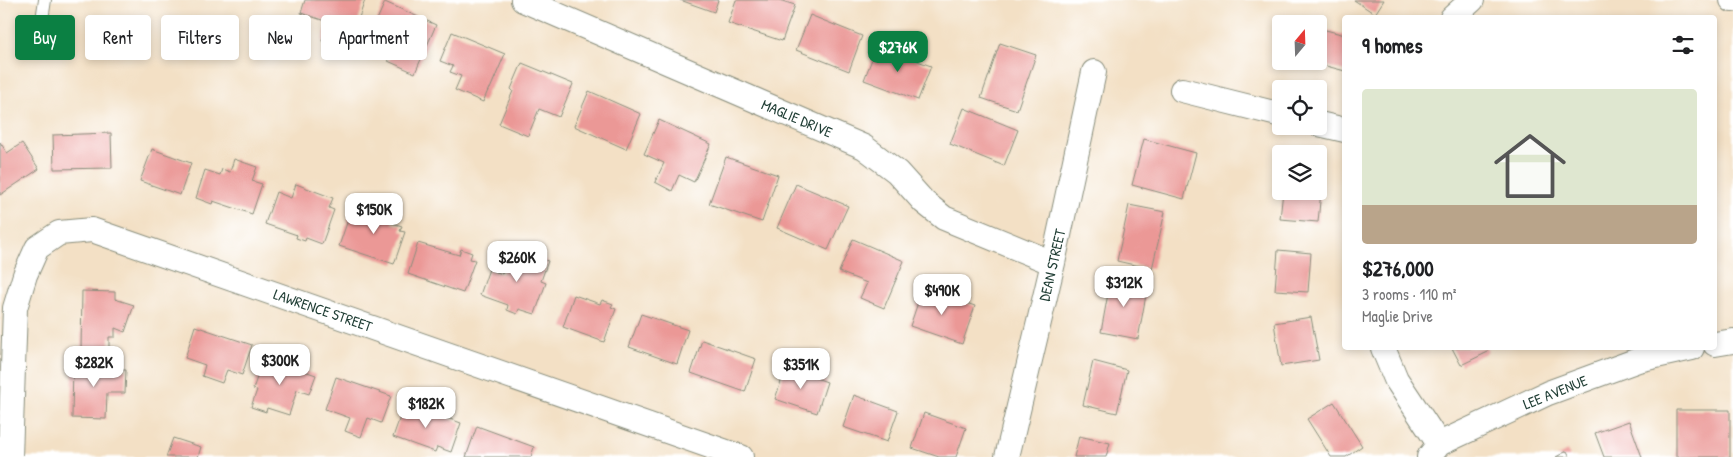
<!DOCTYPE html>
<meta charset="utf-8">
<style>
:root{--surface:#fff;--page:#f6f6f6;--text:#202124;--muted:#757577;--line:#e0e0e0;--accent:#0b8043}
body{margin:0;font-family:"Patrick Hand",sans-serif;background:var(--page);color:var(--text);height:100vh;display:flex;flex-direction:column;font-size:19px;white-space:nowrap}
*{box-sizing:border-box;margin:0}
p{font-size:16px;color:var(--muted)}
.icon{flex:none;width:28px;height:28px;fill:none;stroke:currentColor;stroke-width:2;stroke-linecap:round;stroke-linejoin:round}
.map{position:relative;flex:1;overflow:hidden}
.sheet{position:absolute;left:1342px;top:15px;width:375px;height:335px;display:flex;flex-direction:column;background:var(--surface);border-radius:5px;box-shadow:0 2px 8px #0003}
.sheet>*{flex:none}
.banner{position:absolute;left:15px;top:15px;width:475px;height:45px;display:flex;gap:10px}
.needle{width:32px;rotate:19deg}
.controls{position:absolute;left:1272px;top:15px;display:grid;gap:10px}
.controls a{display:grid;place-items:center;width:55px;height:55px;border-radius:5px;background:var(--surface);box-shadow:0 2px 8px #0003;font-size:25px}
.price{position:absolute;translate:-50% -42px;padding:0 11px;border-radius:10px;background:#fff;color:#222;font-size:16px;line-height:32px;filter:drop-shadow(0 1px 2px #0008)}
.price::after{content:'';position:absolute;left:50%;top:30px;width:15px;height:11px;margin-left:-8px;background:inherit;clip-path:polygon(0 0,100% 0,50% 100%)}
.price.current{background:var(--accent);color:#fff}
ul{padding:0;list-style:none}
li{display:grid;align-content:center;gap:10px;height:265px;padding:0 20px}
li+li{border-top:1px solid var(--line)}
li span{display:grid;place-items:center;height:155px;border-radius:5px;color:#555}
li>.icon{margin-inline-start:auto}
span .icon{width:90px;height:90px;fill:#fffc;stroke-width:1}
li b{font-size:21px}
h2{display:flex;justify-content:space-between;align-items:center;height:60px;padding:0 20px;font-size:21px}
.pill{padding:0 18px;border-radius:5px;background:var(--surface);box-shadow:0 2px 8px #0003;font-size:18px;line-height:45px}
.pill.current{background:var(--accent);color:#fff}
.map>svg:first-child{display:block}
.building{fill:#eb9896}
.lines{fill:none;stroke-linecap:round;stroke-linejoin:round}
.lane-casing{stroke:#898e7c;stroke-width:14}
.street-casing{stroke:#898e7c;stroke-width:26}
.lane{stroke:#fff;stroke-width:12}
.street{stroke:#fff;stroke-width:24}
.labels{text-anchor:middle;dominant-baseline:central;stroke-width:4;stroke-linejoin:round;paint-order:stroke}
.street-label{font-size:15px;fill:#1f3d34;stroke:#fff}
</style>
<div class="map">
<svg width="1733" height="457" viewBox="0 0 1733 457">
<rect width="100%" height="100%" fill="#fff"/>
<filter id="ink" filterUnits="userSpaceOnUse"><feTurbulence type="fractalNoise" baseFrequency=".02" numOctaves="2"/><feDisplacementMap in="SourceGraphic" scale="10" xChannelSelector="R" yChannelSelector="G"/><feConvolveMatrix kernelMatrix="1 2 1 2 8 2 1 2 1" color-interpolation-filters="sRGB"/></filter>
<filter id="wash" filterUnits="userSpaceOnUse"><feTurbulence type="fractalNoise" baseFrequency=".0096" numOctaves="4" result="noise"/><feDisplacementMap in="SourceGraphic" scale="20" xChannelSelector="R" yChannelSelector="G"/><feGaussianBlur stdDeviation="1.12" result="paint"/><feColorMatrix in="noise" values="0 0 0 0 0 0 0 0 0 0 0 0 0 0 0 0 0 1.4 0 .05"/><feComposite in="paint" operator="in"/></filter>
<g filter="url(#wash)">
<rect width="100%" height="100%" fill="#f3e0c5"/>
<g id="blocks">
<path class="building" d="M305,0H365L348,50L322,41L328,22L301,13Z
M680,0H718L714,12Z
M736,0H779L795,5L782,41L728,23Z
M1354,0H1384L1375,14Z
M385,2L436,25L415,73L388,61L394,48L381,42L384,37L372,31Z
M810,15L862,36L849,71L796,50Z
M1322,29L1345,35V71L1311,62L1319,61V40Z
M452,32L505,54L490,89L489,88L483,102L455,90L461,76L450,72L453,66L440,61Z
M1000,43L1036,55L1017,110L981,98Z
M877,46L931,66L918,100L864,80Z
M522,63L573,84L559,117L539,109L528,136L499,124L513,91L511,89Z
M589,91L641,114L626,149L574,126Z
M964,108L1018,130L1004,166L950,144Z
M659,120L711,144L694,182L679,175L672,191L655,182L664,163L644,154Z
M111,133L112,168L54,169L53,135Z
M1144,139L1196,153L1184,199L1132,185Z
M0,142L7,153L22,143L39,169L0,195Z
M152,149L191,163L180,195L140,181Z
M726,157L778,175L762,222L709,204Z
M234,159L257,167L252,181L262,184L252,214L213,201L212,204L196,198L205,170L220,175L222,169L230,172Z
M296,184L333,198L329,208L334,210L322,244L306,238L305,241L296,238L297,235L265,224L276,192L291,198Z
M796,184L848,206L828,250L777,228Z
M1283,191H1321L1318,222L1280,219Z
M368,204L395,213L392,223L402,226L400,231L405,232L394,264L339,246L350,214L363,218Z
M1129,205L1165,212L1152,269L1117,261Z
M853,239L904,261L884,308L860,298L867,283L839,272Z
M418,243L459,255L461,249L472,253L470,259L475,260L463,293L408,274Z
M511,249L548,261L541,281L546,283L535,314L519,309L517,314L507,310L508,305L480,295L489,269L502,274Z
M1278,250L1311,253L1308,292L1275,290Z
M1111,277L1148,284L1138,339L1101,332Z
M923,288L975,306L962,344L910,326Z
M82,291L115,292V299L134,305L125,332L115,328V337H109V349H81Z
M574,295L600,304L602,300L613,304L611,307L616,309L604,342L563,327Z
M641,314L688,330L677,364L629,347Z
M1311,317L1319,360L1281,366L1274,323Z
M195,326L252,345L242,375L227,370L222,383L202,376L205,365L185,358Z
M702,340L756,359L745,392L691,373Z
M1452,348H1486L1488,352L1461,365Z
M264,357L316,375L309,394L297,390L289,415L267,408L266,412L251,407L257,390L253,389Z
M73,360L104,361V370H126L125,393H107L106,419L72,418Z
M1093,361L1127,370L1117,413L1083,405Z
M786,367L827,382L817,413L775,399Z
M336,377L391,396L381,423L368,418L361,437L345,431L350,418L325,409Z
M854,395L898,411L887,442L843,427Z
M1334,402L1362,446L1346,457H1331L1307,419Z
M405,403L461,423L451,452L437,447L435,452L393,437Z
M1676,410H1730V457H1676Z
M924,413L966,428L956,457H939L912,448Z
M1629,421L1642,457H1604L1595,433Z
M477,426L534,447L531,457H466Z
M1079,436L1110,443L1106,457H1074Z
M173,438L201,447L198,457H166Z
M1567,451L1570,457H1556Z"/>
</g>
</g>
<g filter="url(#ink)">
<use href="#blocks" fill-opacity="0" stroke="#898e7c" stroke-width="1"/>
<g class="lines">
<g class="lane-casing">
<path id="lane" d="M43,13L45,0"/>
</g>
<g class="street-casing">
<path id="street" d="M523,0L864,147L897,172L924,202L944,218L1053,263
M1732,0H1733
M1452,18L1472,0
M1182,90L1281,115
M1319,124L1345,130
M1715,344L1733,341
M1383,348L1396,379L1439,444
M10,457L15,308L25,275L37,248L59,233L92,230L741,457
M1007,457L1053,263L1094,72
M1429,457L1439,444L1548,393L1638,360L1692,348"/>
</g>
<use href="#lane" class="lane"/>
<use href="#street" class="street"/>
</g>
</g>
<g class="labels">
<g class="street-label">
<text transform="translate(797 118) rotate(23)">MAGLIE DRIVE</text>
<text transform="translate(1052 265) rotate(-77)">DEAN STREET</text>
<text transform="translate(323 310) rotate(19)">LAWRENCE STREET</text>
<text transform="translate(1555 392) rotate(-22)">LEE AVENUE</text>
</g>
</g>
</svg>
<div class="controls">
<a><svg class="needle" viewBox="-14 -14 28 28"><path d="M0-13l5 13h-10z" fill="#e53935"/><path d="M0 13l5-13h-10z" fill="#757577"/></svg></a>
<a><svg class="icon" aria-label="locate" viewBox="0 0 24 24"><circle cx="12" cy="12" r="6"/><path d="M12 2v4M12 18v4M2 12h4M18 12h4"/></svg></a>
<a><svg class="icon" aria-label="layers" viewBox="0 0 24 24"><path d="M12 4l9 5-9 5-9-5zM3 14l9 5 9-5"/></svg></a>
</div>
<b class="price current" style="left:898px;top:73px">$276K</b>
<b class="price" style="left:374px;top:235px">$150K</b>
<b class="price" style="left:517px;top:283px">$260K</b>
<b class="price" style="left:1124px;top:308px">$312K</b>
<b class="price" style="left:942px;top:316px">$490K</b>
<b class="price" style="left:280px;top:386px">$300K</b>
<b class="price" style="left:94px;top:388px">$282K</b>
<b class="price" style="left:801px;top:390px">$351K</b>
<b class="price" style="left:426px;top:429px">$182K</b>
<div class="banner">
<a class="pill current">Buy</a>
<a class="pill">Rent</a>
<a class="pill">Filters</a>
<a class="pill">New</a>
<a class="pill">Apartment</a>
</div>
<section class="sheet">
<h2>9 homes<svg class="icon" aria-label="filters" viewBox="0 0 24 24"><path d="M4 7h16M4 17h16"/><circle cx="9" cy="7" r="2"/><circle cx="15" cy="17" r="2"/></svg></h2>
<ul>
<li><span style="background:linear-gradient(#dfe7d0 75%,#b9a48a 0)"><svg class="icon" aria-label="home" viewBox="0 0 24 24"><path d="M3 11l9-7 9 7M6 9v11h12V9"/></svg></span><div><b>$276,000</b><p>3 rooms · 110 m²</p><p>Maglie Drive</p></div></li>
</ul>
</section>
</div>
